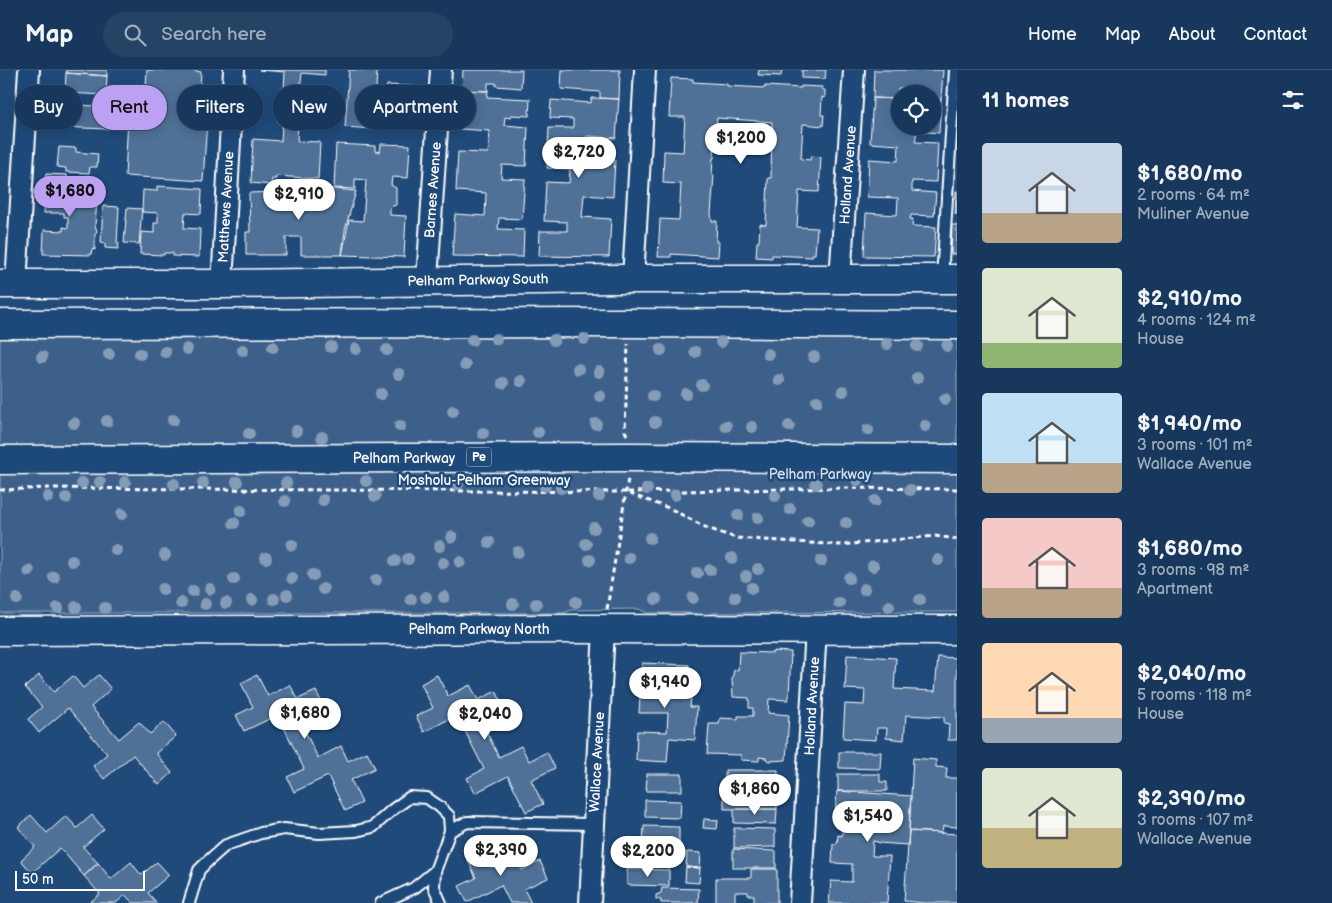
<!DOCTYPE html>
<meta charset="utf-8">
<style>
:root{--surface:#17385c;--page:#244365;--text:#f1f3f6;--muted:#9eacbb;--line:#365272;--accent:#bca0f2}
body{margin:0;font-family:"Balsamiq Sans",sans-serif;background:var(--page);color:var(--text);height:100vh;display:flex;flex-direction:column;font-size:19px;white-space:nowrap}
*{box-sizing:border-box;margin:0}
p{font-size:16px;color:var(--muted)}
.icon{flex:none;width:28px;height:28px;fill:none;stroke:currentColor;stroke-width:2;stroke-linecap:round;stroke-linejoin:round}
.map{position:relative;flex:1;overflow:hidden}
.details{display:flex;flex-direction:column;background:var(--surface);width:375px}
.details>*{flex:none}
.hud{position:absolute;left:15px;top:15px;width:475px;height:45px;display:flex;gap:10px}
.tools{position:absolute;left:891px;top:15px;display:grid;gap:10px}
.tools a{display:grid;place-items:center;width:50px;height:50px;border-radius:50%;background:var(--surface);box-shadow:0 2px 12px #0003,0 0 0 1px var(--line);font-size:25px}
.scale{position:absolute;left:15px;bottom:12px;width:130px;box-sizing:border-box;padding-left:5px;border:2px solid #fff;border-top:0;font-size:14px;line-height:18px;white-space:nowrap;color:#fff;-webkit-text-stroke:4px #1f4a7a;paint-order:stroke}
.price{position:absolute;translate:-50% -42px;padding:0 11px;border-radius:18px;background:#fff;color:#222;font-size:16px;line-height:32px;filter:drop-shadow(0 1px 2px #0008)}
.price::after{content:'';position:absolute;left:50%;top:30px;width:15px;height:11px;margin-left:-8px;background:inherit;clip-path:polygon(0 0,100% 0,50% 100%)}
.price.on{background:var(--accent);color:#111}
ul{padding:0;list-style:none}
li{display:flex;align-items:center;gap:15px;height:125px;padding:0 25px}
li span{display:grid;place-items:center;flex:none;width:140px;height:100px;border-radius:5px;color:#555}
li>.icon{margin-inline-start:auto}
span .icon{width:60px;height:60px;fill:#fffc;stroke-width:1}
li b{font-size:21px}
h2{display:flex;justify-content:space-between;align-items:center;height:60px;padding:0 25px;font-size:21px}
.pill{padding:0 18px;border-radius:22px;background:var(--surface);box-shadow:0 2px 12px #0003,0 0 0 1px var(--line);font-size:18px;line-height:45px}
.pill.on{background:var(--accent);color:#111}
header{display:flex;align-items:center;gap:30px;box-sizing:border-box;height:70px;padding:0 25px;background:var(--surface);border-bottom:1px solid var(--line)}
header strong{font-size:24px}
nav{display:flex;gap:28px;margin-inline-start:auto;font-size:18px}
.search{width:350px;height:45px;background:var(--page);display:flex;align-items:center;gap:12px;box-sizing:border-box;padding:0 18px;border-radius:28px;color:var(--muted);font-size:19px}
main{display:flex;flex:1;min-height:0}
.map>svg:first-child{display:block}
.green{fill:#3c618b;stroke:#9eb0c5}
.building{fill:#507197;stroke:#fff}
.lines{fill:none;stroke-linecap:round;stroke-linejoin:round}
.lane-casing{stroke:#fff;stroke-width:14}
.street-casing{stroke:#fff;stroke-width:24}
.secondary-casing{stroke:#fff;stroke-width:31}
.primary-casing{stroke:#fff;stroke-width:31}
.path{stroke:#fff;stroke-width:3;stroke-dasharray:5 4;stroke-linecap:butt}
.lane{stroke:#1f4a7a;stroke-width:10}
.street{stroke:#1f4a7a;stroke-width:20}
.secondary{stroke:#1f4a7a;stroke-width:28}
.primary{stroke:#1f4a7a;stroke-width:28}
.tree{fill:#859cb6}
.labels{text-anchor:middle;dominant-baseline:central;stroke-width:5;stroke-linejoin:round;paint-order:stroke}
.shield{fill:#1f4a7a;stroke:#bcc9d7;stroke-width:1}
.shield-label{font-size:12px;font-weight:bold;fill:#fff}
.street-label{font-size:14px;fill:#fff;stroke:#1f4a7a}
.park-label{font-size:14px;fill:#d8dfe8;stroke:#1f4a7a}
</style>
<header>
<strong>Map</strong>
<div class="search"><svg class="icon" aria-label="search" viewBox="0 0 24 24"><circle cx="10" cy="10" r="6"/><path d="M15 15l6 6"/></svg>Search here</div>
<nav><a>Home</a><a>Map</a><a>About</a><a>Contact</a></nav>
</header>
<main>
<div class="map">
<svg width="957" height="833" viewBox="0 0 957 833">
<rect width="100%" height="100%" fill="#1f4a7a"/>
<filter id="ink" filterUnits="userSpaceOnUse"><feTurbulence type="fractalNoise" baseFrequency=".02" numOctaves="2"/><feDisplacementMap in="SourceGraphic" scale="10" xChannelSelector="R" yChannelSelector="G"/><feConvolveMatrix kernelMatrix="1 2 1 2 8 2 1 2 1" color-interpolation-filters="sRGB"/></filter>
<g filter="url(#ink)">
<path class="green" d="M957,267V542L712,543L705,546L693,543H647L639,539L572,540L564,543H0V268Z"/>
<path class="building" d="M67,0H107V6L66,3Z
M147,0H191L201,2L199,35H208L203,111L125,106L129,29L145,30Z
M259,0H325V5L302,3L300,20L323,21L321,56L298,55L297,71L320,72L318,109L276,106V109H272L271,115L251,113L253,69L281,71L282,54L278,53L280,29L281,19H284L285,2Z
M349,0H377L376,18L386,19L387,15L413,16L411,58L372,56V59L345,57Z
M463,0H522L521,18L496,16V13H488V21L462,20Z
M562,0H620L619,29L600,28V22L561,19Z
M759,0H782L781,6L758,5Z
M802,0H826L825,9L802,8Z
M874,0H943L941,30H932V24H918L919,19L907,18H898V29L873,28Z
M66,3L107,6L106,25L65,23Z
M671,8L693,9V12L727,14V16L765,18V16L801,18V16L822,17V20H825V28L822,27L821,45H824L823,56L803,54L801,89L810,90L811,86L821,87L819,122L799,121L797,157L817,158L815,184H812V187L772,185V188L756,187L757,172H759L760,154L766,155L768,108H771L772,52L717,48L714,88H713L712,105H714L711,144L712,151H717L716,172H719L718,187L671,184V187H658L660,149L679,150L681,114L663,113L664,81L683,82L685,47H669Z
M462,20L488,21L487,27L530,29L529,46L511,45V48L505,47L504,55L528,57L526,96L502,95L501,108L525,109L522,149L499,148L498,159L524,160L523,187L452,186L455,144L485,146L486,123L456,121L458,82L488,83L490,61L460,59Z
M591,28L619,29L616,68L587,66L586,89L615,90L613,127L584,125L582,147L611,149L609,187L539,186L540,161H567V152L544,151L546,112L569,113L570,99L547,98L549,58H573V49L550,48L551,30L591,33Z
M873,28L898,29L897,40H900V56H932V30H941L939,63L917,61L915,72L938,73L936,112L912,111V121L936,123L934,146L911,145L910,149H913L912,156L936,157L934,187L864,186L866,143L897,145L898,128L867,127L869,89L898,91L899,75L870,73Z
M60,34L113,37L112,58L107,57V59L59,57Z
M336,74L375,76V81L380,82L381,74L410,75L408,108L392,107L391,115L396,118V135L390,137V145L406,146L404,187L342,185L349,150L363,151L366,110L355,109V119L334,118Z
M59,77L76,78V82L98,84L97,97H90L89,103L66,102V98L57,97Z
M46,104L67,105V113H85L83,130L97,131L95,155L97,161L95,164V180L92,179L91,185L43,184L44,160L63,161V157L68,158V147H64V143H44Z
M292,115L356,121L345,160L342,185H301V167H286V185H246V162H250L249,123L274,122L273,131H289Z
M157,116L202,119L201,144L185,143L184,158L200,159L199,187L173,186V183H164V185L140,184L141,162L154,163V153H158V143L142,142L143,120L157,121Z
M956,121H957V144H955Z
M103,136L119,137L117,173H119L118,179L105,178V173L101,172Z
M127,138L142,139L139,174L124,173Z
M952,155H957V184H951Z
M773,581L791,582L789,627L788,630L769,629L768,643L789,645L786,690L769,691L767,690L766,688L759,687V691L741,690V685L707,684L709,654H719L720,648L738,649V646H753V638H749V628L733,627L732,609L734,600H738L739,582L773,583Z
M847,585L896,588L894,619L935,621L938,587L957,588V670H948L949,654L944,653V647L906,645L904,670L886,668L887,658H877L876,670L843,668L845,634L864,635L865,620L845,619Z
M642,593L689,595L687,628H691L690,637H697L695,670L669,668L667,692L636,690L637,661L667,662L668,643H639Z
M39,605L54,622L73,606L83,618L99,605L111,619L91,637L119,669L139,652L150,664L164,652L176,666L156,683L172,703L159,715L133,685L104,709L93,696L107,684L68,638L39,663L28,649L42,637L25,617Z
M257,605L268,626L290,615L298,629L316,621L324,637L299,649L318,688L341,676L348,691L367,682L375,698L351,710L362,733L345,741L328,706L294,722L287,707L304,699L278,645L244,661L236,645L253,637L241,613Z
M437,605L448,626L470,615L478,630L496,621L504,637L480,649L499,687L521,676L529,691L547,682L555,698L531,710L543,734L526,742L508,706L475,723L467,708L484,699L457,645L424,662L416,646L433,638L421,614Z
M839,682H881L880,699L839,698Z
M913,688L936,690V697L947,698L946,708H957V757L943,756L942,763L909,761Z
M725,700H778L777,717H725Z
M647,704H682V721H646Z
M838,704H880V712H887V721H838Z
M837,721L911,726L908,775L878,773V772L873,771L872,786H890L887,833H829L831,811L852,812V794L832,793L833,774H837L838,765L842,766L843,746L835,745Z
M724,722L777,723V739H724Z
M645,730L681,731L680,748L645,747Z
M734,739H777L776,754L734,753Z
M31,745L47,763L66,746L77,758L92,745L104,759L83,777L98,793L84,806L60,778L32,803L21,790L35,777L18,757Z
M704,749L718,750L717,759L703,758Z
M644,756L679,757V774L643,773Z
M734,758L775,759V777L734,778Z
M909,761L957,764V833H924L904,831Z
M481,776L491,797L514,785L522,800L540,791L548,808L524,819L531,833H510L501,815L467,832L459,816L476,808L465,784Z
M627,778H669V794L627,793Z
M733,779L776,781V798H733Z
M687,782L701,783L700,798L686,797Z
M131,792L141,805L157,792L169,805L148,823L157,833H133L125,825L116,833H89L100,824L84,806L98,793L111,809Z
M686,797L700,798L699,813L685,812Z
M627,799L669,800V816L627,815Z
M751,799H777V833H754V825H748V822H735V833H716V808H751Z
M662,818L699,819L698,833H661V830L656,829V825L661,823Z"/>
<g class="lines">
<g class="lane-casing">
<path id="lane" d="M942,208L955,0
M189,833L199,800L208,791L226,775L261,763L284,759L319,763L356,761L373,757L392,740L410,727L427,728L440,737L449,746L450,761
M381,833L414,818L435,801
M441,833L434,817L435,801L450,761L467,752L594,754"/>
</g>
<g class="street-casing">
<path id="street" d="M633,209L645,0
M840,209L854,0
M427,210L441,0
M16,214L29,0
M222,214L234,0
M590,833L604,559
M800,833L816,559"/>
</g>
<g class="secondary-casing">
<path id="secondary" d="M0,214H222L615,209H957
M0,561L581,559L957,560"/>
</g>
<g class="primary-casing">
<path id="primary" d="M0,254L627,253L957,255
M0,390L629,387L957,389"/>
</g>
<path class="path" d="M627,365L625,361L628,274
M0,420L49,418L625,422L671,439L707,458L736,468L841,475L935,466L957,469
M628,422L842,418L957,419
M607,539L628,409"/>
<use href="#lane" class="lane"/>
<use href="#street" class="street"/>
<use href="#secondary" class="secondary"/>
<use href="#primary" class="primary"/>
</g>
<g class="tree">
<circle cx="496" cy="269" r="6"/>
<circle cx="584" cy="269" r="6"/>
<circle cx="472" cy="270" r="6"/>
<circle cx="554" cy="270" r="6"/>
<circle cx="721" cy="272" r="6"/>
<circle cx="887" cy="274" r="6"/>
<circle cx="917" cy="276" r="6"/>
<circle cx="947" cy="276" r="6"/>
<circle cx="273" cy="277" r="6"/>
<circle cx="331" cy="277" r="6"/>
<circle cx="187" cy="279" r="6"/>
<circle cx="356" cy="279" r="6"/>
<circle cx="243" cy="280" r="6"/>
<circle cx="387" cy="280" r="6"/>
<circle cx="661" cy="280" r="6"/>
<circle cx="165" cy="282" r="6"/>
<circle cx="695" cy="282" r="6"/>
<circle cx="109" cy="284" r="6"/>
<circle cx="140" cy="284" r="6"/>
<circle cx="768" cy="284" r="6"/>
<circle cx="42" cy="287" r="6"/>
<circle cx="814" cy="287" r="6"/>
<circle cx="465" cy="295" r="6"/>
<circle cx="578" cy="299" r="6"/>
<circle cx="599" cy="302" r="6"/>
<circle cx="399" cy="304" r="6"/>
<circle cx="917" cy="308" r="6"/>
<circle cx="779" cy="310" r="6"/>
<circle cx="521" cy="311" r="6"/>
<circle cx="503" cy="313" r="6"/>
<circle cx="702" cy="315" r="6"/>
<circle cx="843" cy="321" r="6"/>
<circle cx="381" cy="324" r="6"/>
<circle cx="686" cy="324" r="6"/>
<circle cx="600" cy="326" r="6"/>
<circle cx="653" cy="326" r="6"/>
<circle cx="945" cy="329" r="6"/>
<circle cx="817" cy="331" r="6"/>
<circle cx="453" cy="341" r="6"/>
<circle cx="173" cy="350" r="6"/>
<circle cx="107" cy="351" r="6"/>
<circle cx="655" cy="352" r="6"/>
<circle cx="74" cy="353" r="6"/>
<circle cx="596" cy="354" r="6"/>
<circle cx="400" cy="356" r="6"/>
<circle cx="726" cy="356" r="6"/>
<circle cx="789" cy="356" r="6"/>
<circle cx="925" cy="356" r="6"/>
<circle cx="752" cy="357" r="6"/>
<circle cx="868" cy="360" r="6"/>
<circle cx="296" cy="361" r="6"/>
<circle cx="538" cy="362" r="6"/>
<circle cx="483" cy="363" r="6"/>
<circle cx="249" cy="364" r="6"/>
<circle cx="322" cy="367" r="6"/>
<circle cx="857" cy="410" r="6"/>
<circle cx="366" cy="411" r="6"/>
<circle cx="404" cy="411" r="6"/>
<circle cx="100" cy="412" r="6"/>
<circle cx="125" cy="412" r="6"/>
<circle cx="237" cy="412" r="6"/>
<circle cx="82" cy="413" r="6"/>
<circle cx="203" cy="413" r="6"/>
<circle cx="286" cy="413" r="6"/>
<circle cx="174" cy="414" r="6"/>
<circle cx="458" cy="414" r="6"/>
<circle cx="816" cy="414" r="6"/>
<circle cx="545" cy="416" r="6"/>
<circle cx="561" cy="418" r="6"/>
<circle cx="647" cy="419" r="6"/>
<circle cx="910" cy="420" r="6"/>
<circle cx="675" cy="425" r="6"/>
<circle cx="375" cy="426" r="6"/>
<circle cx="599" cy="426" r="6"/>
<circle cx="775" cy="426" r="6"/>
<circle cx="48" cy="427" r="6"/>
<circle cx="66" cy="428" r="6"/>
<circle cx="323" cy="430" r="6"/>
<circle cx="285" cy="431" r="6"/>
<circle cx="875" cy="431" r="6"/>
<circle cx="790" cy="439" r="6"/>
<circle cx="241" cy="441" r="6"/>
<circle cx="122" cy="444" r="6"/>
<circle cx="738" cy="445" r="6"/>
<circle cx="758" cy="448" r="6"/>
<circle cx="808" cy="451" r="6"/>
<circle cx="234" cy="453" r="6"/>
<circle cx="846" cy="453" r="6"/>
<circle cx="594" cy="458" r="6"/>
<circle cx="452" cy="467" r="6"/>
<circle cx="650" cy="468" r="6"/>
<circle cx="489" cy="472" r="6"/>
<circle cx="586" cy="474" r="6"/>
<circle cx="292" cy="475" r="6"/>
<circle cx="440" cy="476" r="6"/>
<circle cx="116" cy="480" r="6"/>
<circle cx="518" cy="482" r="6"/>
<circle cx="165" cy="485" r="6"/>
<circle cx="266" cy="488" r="6"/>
<circle cx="629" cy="488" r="6"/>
<circle cx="732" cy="488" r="6"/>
<circle cx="408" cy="489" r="6"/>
<circle cx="590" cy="490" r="6"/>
<circle cx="938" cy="490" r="6"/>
<circle cx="72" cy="491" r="6"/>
<circle cx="395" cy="491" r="6"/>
<circle cx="821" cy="491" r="6"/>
<circle cx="460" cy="492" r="6"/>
<circle cx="443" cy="493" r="6"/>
<circle cx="873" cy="496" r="6"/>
<circle cx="758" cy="499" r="6"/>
<circle cx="710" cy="500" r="6"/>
<circle cx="29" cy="501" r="6"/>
<circle cx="697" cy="503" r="6"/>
<circle cx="313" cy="505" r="6"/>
<circle cx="746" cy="506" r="6"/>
<circle cx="54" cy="507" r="6"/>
<circle cx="292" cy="508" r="6"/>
<circle cx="849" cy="508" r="6"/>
<circle cx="234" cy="509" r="6"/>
<circle cx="376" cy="510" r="6"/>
<circle cx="752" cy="518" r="6"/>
<circle cx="163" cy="519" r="6"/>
<circle cx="210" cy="519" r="6"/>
<circle cx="323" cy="519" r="6"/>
<circle cx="864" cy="519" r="6"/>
<circle cx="193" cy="521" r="6"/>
<circle cx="287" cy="525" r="6"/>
<circle cx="426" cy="527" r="6"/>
<circle cx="444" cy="527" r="6"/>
<circle cx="735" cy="527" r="6"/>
<circle cx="693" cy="528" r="6"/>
<circle cx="17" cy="529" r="6"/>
<circle cx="274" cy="529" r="6"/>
<circle cx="411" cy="529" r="6"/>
<circle cx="656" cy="529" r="6"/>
<circle cx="252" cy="530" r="6"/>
<circle cx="920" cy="530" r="6"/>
<circle cx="576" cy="532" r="6"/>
<circle cx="181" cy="533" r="6"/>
<circle cx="226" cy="533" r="6"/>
<circle cx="839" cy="533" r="6"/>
<circle cx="205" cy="534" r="6"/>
<circle cx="513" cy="534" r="6"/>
<circle cx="536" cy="534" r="6"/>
<circle cx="889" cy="536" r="6"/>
<circle cx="76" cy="537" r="6"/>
<circle cx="58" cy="538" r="6"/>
<circle cx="105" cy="538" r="6"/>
</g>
</g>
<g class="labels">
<rect class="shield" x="466.5" y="377.5" width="25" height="19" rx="4"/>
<g class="shield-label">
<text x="479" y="387">Pe</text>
</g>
<g class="street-label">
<text transform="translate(848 105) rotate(-86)">Holland Avenue</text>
<text transform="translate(433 120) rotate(-86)">Barnes Avenue</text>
<text transform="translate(226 137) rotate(-87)">Matthews Avenue</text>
<text transform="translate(478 210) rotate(-1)">Pelham Parkway South</text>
<text x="404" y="388">Pelham Parkway</text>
<text x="484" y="410">Mosholu-Pelham Greenway</text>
<text x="479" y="559">Pelham Parkway North</text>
<text transform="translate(812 636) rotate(-87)">Holland Avenue</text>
<text transform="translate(597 692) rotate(-87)">Wallace Avenue</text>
</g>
<g class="park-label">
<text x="820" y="404">Pelham Parkway</text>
</g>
</g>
</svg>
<div class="tools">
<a><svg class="icon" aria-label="locate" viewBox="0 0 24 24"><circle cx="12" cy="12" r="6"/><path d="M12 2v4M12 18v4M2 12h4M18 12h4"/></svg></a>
</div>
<div class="scale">50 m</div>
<b class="price" style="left:741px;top:95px">$1,200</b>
<b class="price" style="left:579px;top:109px">$2,720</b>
<b class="price on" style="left:70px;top:148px">$1,680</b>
<b class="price" style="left:299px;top:151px">$2,910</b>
<b class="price" style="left:665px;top:639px">$1,940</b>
<b class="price" style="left:305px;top:670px">$1,680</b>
<b class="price" style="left:485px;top:671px">$2,040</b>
<b class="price" style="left:755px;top:746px">$1,860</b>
<b class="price" style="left:868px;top:773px">$1,540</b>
<b class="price" style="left:501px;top:807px">$2,390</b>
<b class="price" style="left:648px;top:808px">$2,200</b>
<div class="hud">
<a class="pill">Buy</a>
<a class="pill on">Rent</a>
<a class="pill">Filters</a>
<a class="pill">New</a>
<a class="pill">Apartment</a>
</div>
</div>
<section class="details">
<h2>11 homes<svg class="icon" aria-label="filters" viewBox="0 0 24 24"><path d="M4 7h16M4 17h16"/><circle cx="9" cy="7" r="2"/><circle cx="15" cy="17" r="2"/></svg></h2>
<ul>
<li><span style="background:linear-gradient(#c9d6e8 70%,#b9a48a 0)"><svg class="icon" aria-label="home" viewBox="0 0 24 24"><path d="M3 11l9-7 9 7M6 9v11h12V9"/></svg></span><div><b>$1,680/mo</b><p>2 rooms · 64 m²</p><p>Muliner Avenue</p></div></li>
<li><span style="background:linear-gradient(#dfe7d0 75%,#8fb573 0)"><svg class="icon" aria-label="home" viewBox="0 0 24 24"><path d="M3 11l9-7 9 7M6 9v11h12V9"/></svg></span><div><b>$2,910/mo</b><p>4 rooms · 124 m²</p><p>House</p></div></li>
<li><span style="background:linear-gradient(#bfe0f5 70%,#b9a48a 0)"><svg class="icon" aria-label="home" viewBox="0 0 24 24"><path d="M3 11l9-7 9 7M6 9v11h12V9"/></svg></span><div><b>$1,940/mo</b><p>3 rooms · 101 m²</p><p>Wallace Avenue</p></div></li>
<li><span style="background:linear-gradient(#f6c9c9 70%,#b9a48a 0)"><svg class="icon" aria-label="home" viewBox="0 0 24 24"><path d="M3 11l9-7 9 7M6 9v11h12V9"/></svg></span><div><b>$1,680/mo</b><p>3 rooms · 98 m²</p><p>Apartment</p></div></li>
<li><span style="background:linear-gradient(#ffd9b3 75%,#9aa5b1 0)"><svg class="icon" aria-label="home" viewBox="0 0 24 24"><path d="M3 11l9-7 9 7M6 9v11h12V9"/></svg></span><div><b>$2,040/mo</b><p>5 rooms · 118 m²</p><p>House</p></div></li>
<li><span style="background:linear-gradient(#dfe7d0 60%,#c2b280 0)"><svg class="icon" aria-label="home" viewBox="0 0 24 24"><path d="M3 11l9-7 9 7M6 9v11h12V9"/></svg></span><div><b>$2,390/mo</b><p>3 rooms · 107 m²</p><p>Wallace Avenue</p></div></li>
</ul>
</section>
</main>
